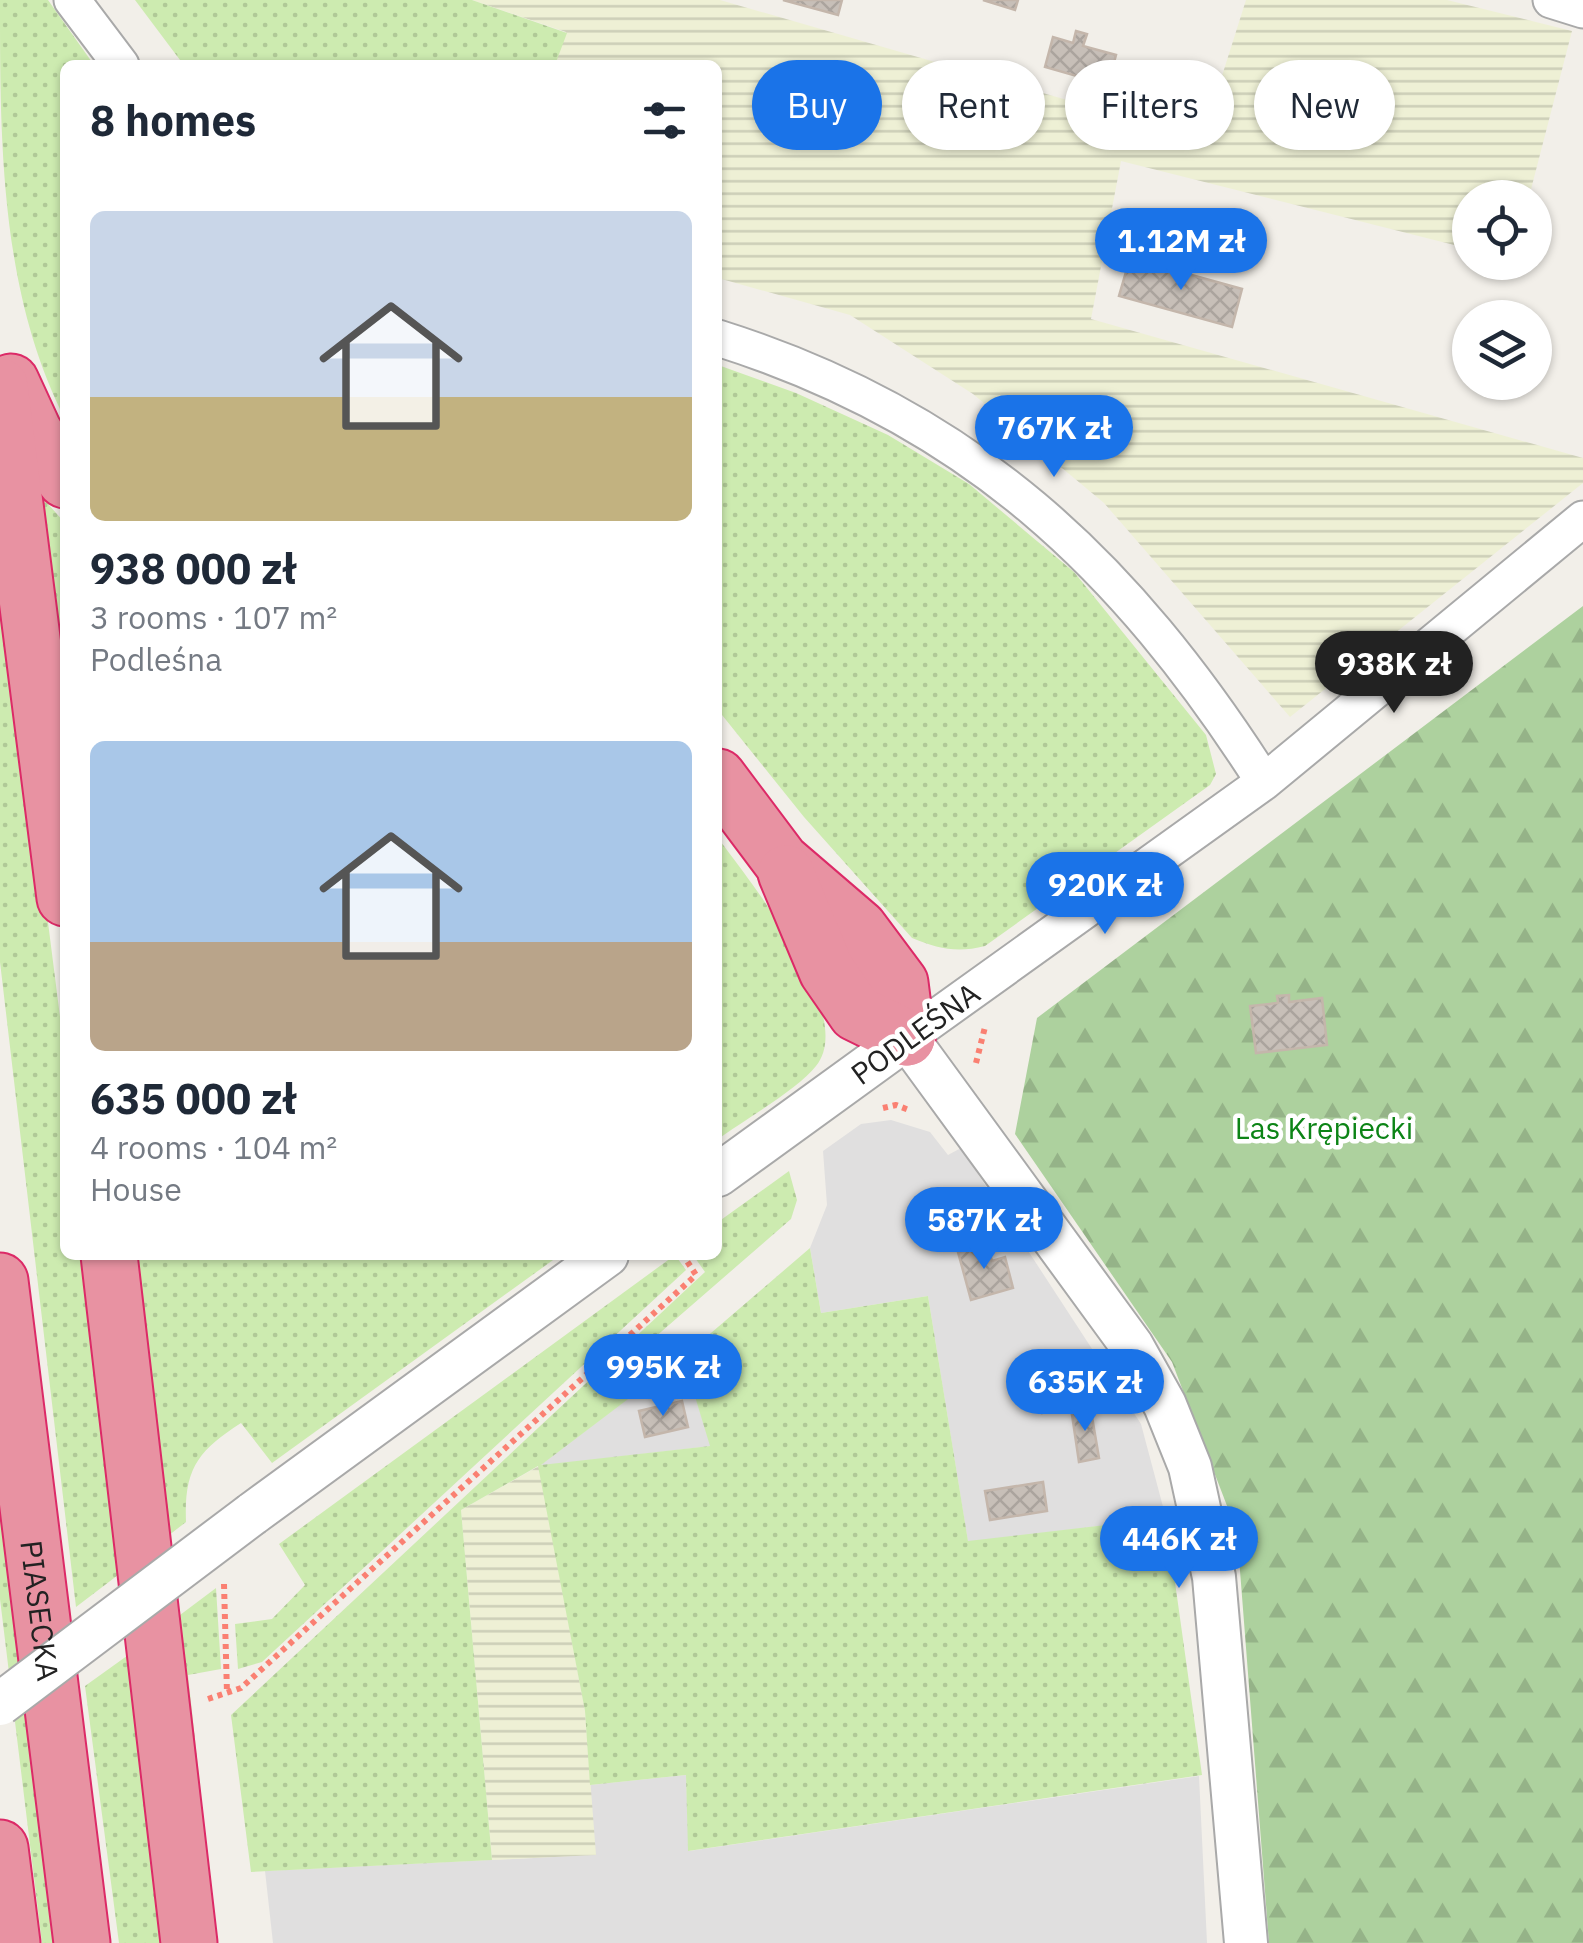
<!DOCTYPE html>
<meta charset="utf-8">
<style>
:root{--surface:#fff;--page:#f2f2f3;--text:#1f2937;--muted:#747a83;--accent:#1a73e8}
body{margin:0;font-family:"IBM Plex Sans",sans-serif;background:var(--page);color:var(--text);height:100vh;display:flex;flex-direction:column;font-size:38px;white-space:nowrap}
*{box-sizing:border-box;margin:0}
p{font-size:32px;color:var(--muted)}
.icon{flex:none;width:55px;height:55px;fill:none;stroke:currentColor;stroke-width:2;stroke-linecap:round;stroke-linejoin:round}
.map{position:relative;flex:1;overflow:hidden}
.panel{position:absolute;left:60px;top:60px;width:662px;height:1200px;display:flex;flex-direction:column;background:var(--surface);border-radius:15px;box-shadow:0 2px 8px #0004}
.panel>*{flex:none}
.banner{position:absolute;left:752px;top:60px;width:680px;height:90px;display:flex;gap:20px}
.fabs{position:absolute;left:1452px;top:180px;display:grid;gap:20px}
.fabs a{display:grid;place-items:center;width:100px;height:100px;border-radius:50%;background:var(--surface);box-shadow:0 2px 8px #0004;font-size:50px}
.price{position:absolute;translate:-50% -85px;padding:0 22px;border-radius:35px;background:var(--accent);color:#fff;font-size:32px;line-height:65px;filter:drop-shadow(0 2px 5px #0008)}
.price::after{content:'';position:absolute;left:50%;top:60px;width:30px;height:22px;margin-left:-15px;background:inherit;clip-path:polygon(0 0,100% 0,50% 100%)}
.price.on{background:#222;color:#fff}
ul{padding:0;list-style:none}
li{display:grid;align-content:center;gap:20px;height:530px;padding:0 30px}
li span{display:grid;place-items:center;height:310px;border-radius:15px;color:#555}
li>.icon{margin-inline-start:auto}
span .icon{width:180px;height:180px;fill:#fffc;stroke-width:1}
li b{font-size:42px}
h2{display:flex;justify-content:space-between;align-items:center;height:120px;padding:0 30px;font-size:42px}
.chip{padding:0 35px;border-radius:45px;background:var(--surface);box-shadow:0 2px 8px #0004;font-size:35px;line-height:90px}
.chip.on{background:var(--accent);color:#fff}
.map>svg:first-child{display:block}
.residential{fill:#e0dfdf}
.farmland{fill:url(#farmland-rules)}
.grass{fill:url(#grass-dots)}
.forest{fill:url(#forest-firs)}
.building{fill:url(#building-cross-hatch);stroke:#c4b6ab;stroke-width:2.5}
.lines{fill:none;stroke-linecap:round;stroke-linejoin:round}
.minor-casing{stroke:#a9a9a9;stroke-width:39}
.tertiary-casing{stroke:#a9a9a9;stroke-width:46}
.motorway-casing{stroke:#dc2a67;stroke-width:59}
.path{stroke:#fa8072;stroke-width:6;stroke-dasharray:5 5;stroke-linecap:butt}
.minor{stroke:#fff;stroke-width:35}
.tertiary{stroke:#fff;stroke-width:42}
.motorway{stroke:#e892a2;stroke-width:55}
.tertiary-bridge-casing{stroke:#a9a9a9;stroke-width:46;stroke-linecap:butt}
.tertiary-bridge{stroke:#fff;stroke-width:42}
.labels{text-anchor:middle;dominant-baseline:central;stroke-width:9;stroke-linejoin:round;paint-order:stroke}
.street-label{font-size:30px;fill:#222;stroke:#fff}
.park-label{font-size:30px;fill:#0c8416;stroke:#fff}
</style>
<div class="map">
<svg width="1583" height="1943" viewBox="0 0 1583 1943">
<defs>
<pattern id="farmland-rules" width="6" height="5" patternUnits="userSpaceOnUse" patternTransform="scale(2.5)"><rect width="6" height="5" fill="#eef0d5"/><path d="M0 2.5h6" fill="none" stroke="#ccceb7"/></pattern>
<pattern id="grass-dots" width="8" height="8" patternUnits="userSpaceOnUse" patternTransform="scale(2.5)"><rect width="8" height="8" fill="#cdebb0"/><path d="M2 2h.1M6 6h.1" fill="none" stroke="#b0c997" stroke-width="1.8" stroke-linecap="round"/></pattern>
<pattern id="forest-firs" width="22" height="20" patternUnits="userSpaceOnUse" patternTransform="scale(2.5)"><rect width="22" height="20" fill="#add19e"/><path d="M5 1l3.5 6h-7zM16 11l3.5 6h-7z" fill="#95b388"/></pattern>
<pattern id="building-cross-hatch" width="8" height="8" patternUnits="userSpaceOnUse" patternTransform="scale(2.5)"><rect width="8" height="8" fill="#c7bfb8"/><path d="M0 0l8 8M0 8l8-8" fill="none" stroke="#aba49e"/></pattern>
</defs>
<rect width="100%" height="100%" fill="#f2efe9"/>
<path class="residential" d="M891,1120L930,1132L948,1155L961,1148L1141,1424L1166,1518L968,1542L928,1296L821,1313L810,1248L827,1205L823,1151L861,1124Z
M683,1357L711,1446L539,1466Z
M686,1775L689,1851L1199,1776L1207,1943H273L265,1871L595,1855L590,1785Z"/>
<path class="farmland" d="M472,0H720L1202,139L1246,0H1447L1572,31L1529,197L1470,198V249L1121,161L1091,319L1583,458V483L1290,717L1104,503L973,394L850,315L718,278V65H555L566,32Z
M539,1466L585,1711L596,1855L492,1860L461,1510Z"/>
<path class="grass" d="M0,0H48L94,65H65V419C0,291 0,141 0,0Z
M135,0H472L567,33L555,65H196L180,60Z
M718,365L796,393L888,435L969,484L1074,572L1206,735L1216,774L1210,785L985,946C958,953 938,949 912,938L804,817L718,710Z
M40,495L65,523V703Z
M0,545L65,1056V1255H89L122,1572L76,1607L0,962Z
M718,838C749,880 858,1015 816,1066C798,1089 743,1121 718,1139Z
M789,1171L797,1200L791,1219L631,1358L648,1384L541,1465L710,1446L683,1357L810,1248L821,1313L928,1296L968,1541L1166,1518L1202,1775L688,1851L686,1775L590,1785L585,1711L538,1466L461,1510L492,1860L251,1872L231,1715L705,1272L693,1255H718V1222Z
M134,1255H560L272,1463L241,1423C198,1451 184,1468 186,1522L164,1539Z
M675,1255L686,1270L262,1662L238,1669L235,1624L272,1619L305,1585L279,1544Z
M0,1477L60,1943H42L0,1599Z
M216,1588L221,1669L188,1675L200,1785L189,1748L172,1621Z
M131,1653L166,1943H119L85,1686Z"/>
<path class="forest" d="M1583,606V1943H1269L1237,1532L1172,1362L1015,1134L1037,1018Z"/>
<path class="building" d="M783,0H842L838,15Z
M983,0H1018L1015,10Z
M1076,31L1087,34L1083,46L1116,55L1108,85L1045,67L1053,37L1073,43Z
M1130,258L1242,289L1232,327L1119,296Z
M1289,995V1002L1322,998L1327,1045L1256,1053L1250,1006L1278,1003L1277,996Z
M987,1244L992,1261L1005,1257L1013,1288L971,1300L958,1252Z
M1086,1379L1090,1405L1042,1413L1038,1387Z
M682,1401L688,1427L645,1437L639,1411Z
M1090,1405L1099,1458L1079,1462L1071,1408Z
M1043,1482L1047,1511L990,1520L985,1491Z"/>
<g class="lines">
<g class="minor-casing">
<path id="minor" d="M72,0L121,65
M1551,0L1583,10
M718,338C969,417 1125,564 1264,782
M907,1038L1264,782L1583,519"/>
</g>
<g class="tertiary-casing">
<path id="tertiary" d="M718,1175L907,1038L1132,1346L1165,1405L1190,1467L1214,1577L1246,1943
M252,1514L607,1255"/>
</g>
<g class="motorway-casing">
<g id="motorway">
<path d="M11,382L34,432L65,480"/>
<path d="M0,386L65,898"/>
<path d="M718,777L781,861L859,928L900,983L907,1038"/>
<path d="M786,873L827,971L856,1013L907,1038"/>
<path d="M109,1255L189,1943"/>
<path id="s1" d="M0,1281L82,1943"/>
<path d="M0,1848L12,1943"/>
</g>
</g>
<path class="path" d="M976,1063L985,1027
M883,1108L896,1105L909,1110
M224,1584L227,1693
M208,1699L241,1688L696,1275L683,1255"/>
<use href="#minor" class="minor"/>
<use href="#tertiary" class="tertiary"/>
<use href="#motorway" class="motorway"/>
<g class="tertiary-bridge-casing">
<path id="tertiary-bridge" d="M0,1704L252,1514"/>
</g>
<use href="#tertiary-bridge" class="tertiary-bridge"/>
</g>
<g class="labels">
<g class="street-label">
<text transform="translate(915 1033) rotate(-36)">PODLEŚNA</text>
<text stroke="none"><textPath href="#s1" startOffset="332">PIASECKA</textPath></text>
</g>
<g class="park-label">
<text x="1324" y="1127">Las Krępiecki</text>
</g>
</g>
</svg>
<div class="fabs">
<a><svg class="icon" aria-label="locate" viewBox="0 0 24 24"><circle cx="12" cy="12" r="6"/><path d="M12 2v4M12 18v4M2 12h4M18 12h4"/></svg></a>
<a><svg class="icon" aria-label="layers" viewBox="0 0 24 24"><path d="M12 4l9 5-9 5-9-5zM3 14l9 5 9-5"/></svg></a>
</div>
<b class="price" style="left:1181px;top:293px">1.12M zł</b>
<b class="price" style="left:1054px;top:480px">767K zł</b>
<b class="price on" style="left:1394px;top:716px">938K zł</b>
<b class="price" style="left:1105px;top:937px">920K zł</b>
<b class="price" style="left:984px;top:1272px">587K zł</b>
<b class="price" style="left:663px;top:1419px">995K zł</b>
<b class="price" style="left:1085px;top:1434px">635K zł</b>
<b class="price" style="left:1179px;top:1591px">446K zł</b>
<div class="banner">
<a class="chip on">Buy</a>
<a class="chip">Rent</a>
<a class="chip">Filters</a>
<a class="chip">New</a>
</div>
<section class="panel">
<h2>8 homes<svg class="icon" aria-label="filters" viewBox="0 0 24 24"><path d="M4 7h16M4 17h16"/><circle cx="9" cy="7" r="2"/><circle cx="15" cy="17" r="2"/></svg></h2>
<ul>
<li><span style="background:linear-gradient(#c9d6e8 60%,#c2b280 0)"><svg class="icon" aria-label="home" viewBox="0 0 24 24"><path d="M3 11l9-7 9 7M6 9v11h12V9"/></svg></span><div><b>938 000 zł</b><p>3 rooms · 107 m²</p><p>Podleśna</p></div></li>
<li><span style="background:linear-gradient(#a9c7e8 65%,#b9a48a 0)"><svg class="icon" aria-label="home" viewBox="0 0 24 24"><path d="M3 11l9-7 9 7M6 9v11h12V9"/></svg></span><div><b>635 000 zł</b><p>4 rooms · 104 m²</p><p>House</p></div></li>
</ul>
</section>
</div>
